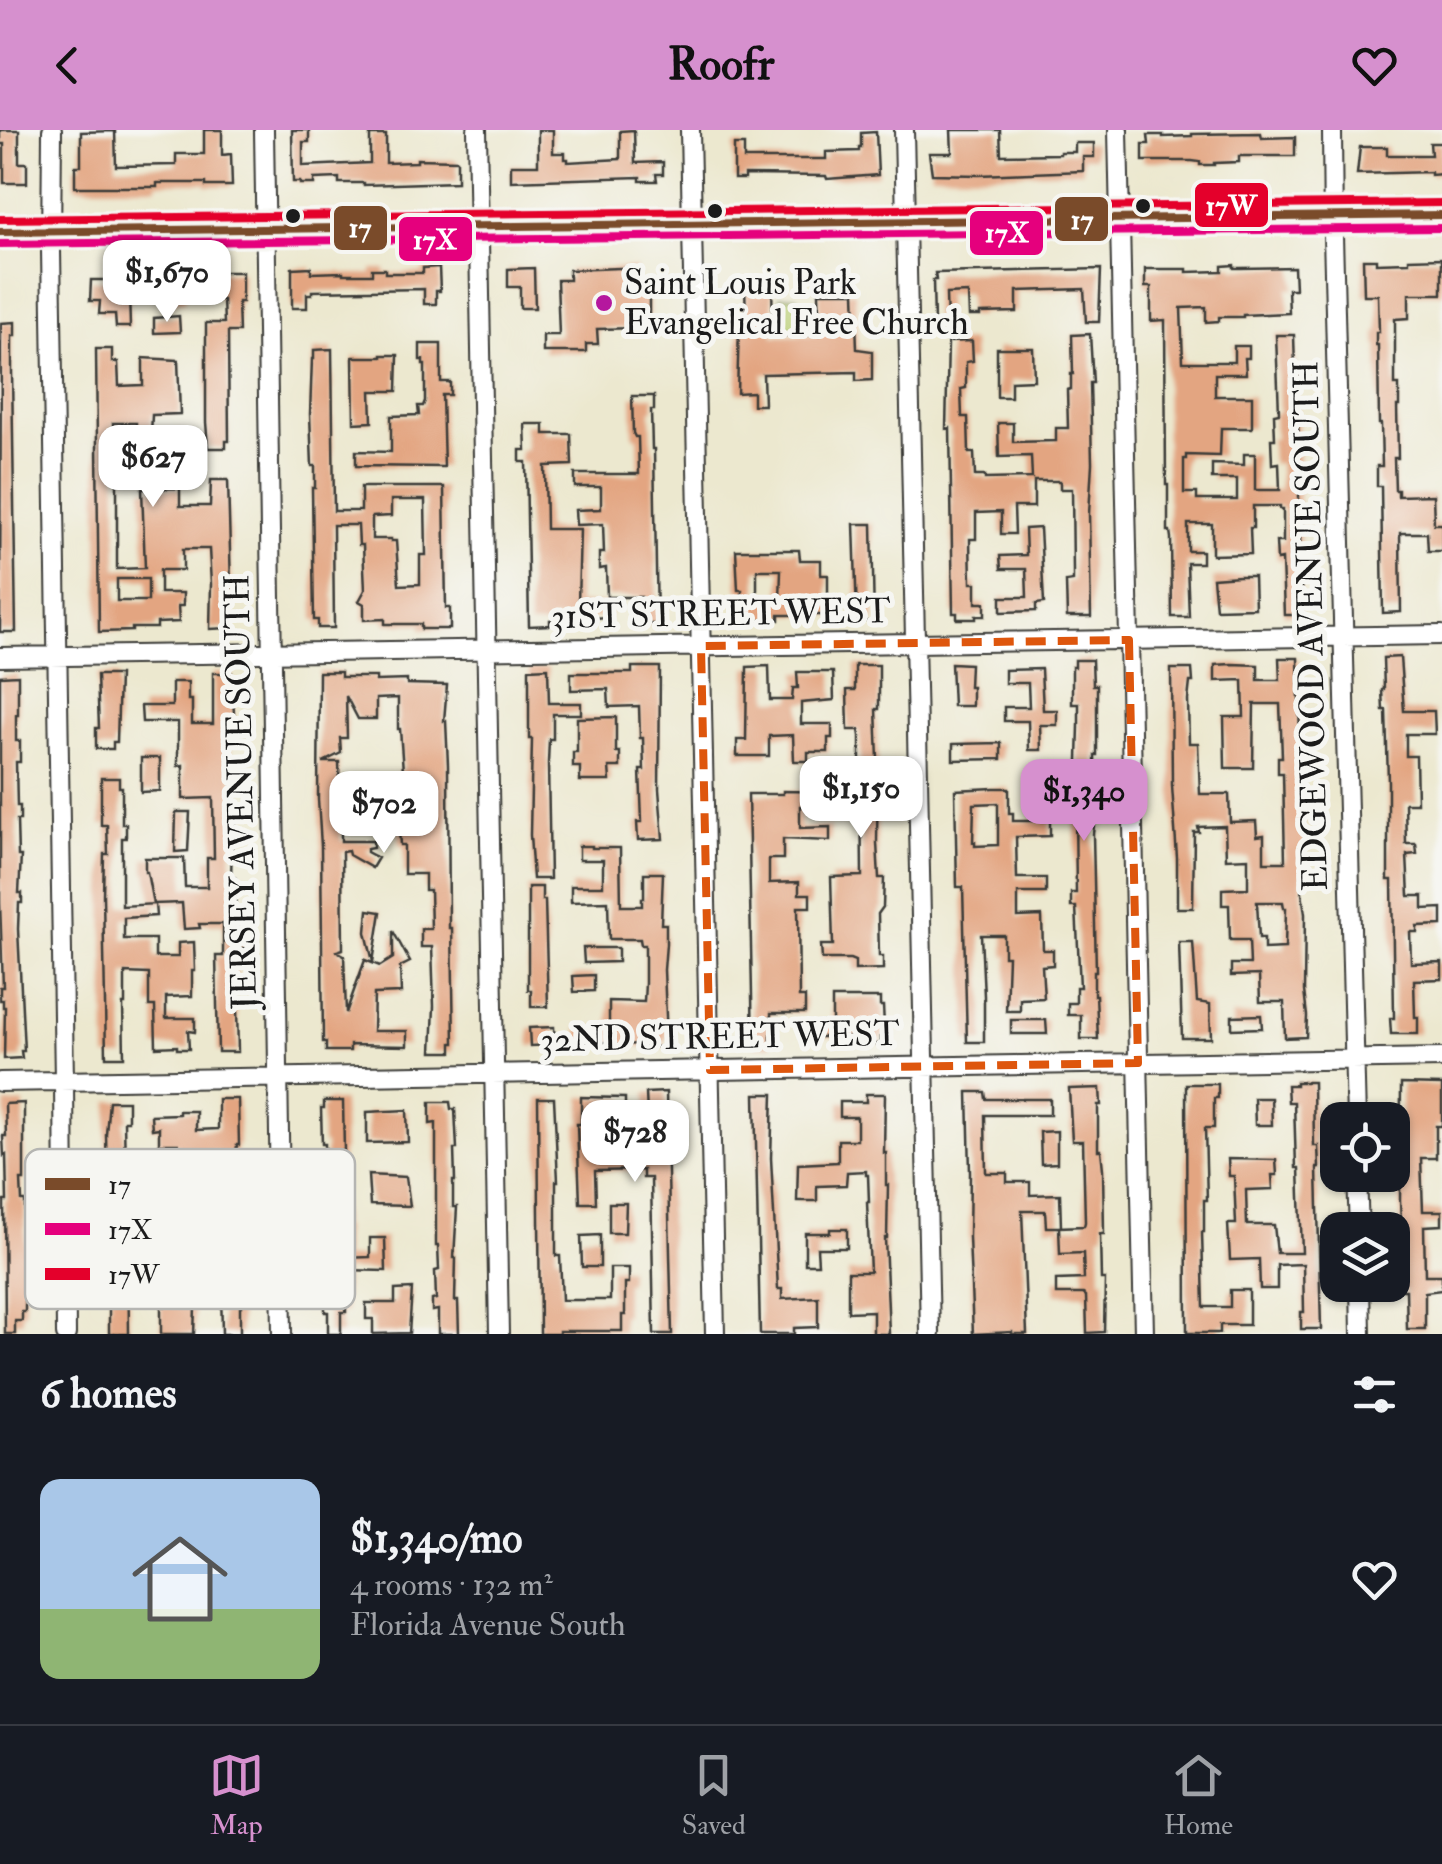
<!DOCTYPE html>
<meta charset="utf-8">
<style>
:root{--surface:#171b24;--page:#20242c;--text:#f1f3f6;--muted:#9ea1a6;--line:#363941;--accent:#d690ce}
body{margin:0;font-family:"IM FELL Double Pica",serif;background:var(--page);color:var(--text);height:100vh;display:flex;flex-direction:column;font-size:38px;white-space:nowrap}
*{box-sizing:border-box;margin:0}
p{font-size:32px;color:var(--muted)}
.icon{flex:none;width:55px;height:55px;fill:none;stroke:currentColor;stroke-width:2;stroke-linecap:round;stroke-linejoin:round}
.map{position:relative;height:1204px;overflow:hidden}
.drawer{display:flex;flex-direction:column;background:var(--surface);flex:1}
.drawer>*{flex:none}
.fabs{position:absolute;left:1320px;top:972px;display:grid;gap:20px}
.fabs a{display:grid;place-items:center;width:90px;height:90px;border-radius:20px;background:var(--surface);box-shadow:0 2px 8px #0004;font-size:50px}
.price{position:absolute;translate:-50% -85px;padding:0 22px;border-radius:20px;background:#fff;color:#222;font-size:32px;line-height:65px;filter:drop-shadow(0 2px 5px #0008)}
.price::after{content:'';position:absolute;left:50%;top:60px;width:30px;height:22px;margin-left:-15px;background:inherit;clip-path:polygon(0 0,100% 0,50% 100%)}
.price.selected{background:var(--accent);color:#111}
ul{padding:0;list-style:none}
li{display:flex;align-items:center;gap:30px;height:250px;padding:0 40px}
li+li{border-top:2px solid var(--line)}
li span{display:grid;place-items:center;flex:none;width:280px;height:200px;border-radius:20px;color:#555}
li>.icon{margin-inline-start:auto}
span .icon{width:120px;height:120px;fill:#fffc;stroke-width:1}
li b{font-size:42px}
h2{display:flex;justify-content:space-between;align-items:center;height:120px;padding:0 40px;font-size:42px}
header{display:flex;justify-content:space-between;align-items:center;height:130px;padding:0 40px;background:var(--accent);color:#111;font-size:45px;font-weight:800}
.dock{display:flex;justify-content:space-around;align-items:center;height:140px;border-top:2px solid var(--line);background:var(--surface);font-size:28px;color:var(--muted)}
.dock a{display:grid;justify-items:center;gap:5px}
.dock .selected{color:var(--accent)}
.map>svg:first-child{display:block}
.green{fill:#b8cd71;stroke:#6a7446;stroke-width:2.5}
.building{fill:#e3a581;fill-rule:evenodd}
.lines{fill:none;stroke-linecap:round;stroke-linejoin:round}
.minor-casing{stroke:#3b3b37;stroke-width:22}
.major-casing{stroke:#3b3b37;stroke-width:28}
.minor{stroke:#fff;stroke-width:18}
.major{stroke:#fff;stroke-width:22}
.bus-1-casing{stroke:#f6f6f2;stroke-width:15}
.bus-2-casing{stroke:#f6f6f2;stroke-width:15}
.bus-3-casing{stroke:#f6f6f2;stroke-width:15}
.bus-1{stroke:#7a4b2a;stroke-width:8}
.bus-2{stroke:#e5007d;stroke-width:8}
.bus-3{stroke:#e4002b;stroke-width:8}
.marked{fill:none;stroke:#de560d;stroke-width:8;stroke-dasharray:20 12;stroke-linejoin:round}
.bus-dot{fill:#1c1c1c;stroke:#f6f6f2;stroke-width:4}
.poi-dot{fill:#b5179e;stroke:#f6f6f2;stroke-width:4}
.labels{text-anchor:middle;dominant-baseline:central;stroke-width:10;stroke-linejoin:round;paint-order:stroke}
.poi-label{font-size:35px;fill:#1c1c1c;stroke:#f6f6f2;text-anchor:start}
.street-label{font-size:35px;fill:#1c1c1c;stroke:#f6f6f2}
.key{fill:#f6f6f2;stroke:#b5b5b2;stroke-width:2.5}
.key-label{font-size:28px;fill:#1c1c1c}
.line-badge{stroke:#f6f6f2;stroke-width:4}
.badge-label{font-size:28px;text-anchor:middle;font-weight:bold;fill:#fff}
</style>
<header><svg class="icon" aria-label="back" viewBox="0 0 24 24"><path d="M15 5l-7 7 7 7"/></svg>Roofr<svg class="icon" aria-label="heart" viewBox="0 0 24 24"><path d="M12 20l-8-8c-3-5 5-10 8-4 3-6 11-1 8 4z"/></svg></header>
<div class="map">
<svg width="1442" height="1204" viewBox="0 0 1442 1204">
<rect width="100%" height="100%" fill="#f6f6f2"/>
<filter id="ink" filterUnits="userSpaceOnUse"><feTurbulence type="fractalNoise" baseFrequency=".01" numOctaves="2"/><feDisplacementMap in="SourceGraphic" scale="20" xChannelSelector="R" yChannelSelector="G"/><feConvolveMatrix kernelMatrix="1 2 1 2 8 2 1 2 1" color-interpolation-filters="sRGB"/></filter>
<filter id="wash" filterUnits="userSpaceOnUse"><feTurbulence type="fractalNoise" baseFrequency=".0048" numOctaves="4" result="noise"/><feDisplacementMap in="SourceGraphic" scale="40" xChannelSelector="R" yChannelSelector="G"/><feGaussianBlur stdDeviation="2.25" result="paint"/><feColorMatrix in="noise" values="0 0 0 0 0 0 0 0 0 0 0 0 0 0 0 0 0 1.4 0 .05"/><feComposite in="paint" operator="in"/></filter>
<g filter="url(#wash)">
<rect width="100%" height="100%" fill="#ece8cf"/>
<path class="green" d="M795,166L803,174H812V198L780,199V167Z"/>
<g id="blocks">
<path class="building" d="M0,0H19V33H27V53H4V14H0Z
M204,0H222V25L231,24L232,56H206V53H157V57H75V36H81V2L115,1L116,36L176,35V24H204Z
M292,0H309V12H303V36L370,33V5H386V33L417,32V29L457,30V52L364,55V53H339V48L314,49V54H300V52H293Z
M538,0H553V23H565V29H568V32L620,29V1L634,0L635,33L663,32V44H656L657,51H640V47L511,51V35H538Z
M951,0H1000L1001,25L1060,24V22H1075V13H1094V27H1083V41L979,45L932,44L929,23H952Z
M876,2L878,45L827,49L826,46L745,45V49H734V15H744V29H826V22L859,21V17H861V3Z
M1261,3L1262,8L1295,7V26H1239V32L1214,33V35H1200V32L1192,31H1143V14H1149L1148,5H1163V7L1192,6V4Z
M1430,13H1442V44L1431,45V42L1357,44L1360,17H1387V25H1431Z
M1442,128V164H1409V188L1395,189V255H1399V276H1397L1398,328H1394L1395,360H1398V366L1433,365L1434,394H1442V421H1428L1427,403H1400L1401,482L1383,483L1381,356H1377V336H1382L1381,294H1379L1378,215H1376V202H1379L1378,165H1364L1363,129H1376V133L1409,132V129Z
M1234,135V138H1240L1294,137L1295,159H1288L1289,183L1243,185V187H1219V191L1206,192V177L1181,178L1183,232H1234V216H1249V228H1245L1246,244H1215V266H1252V298H1221L1220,326L1186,325V329H1184V363H1197V370H1237V349H1212V334L1244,335V324H1255V360H1280L1279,333L1272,334L1271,309H1275L1274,284L1279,283L1276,205H1294L1295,240H1298V252H1295L1299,309V387L1304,386V400H1301L1300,407L1302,485H1284L1282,429L1277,430L1276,412H1283V379H1280V376H1253V398H1250L1251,424L1212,425V394H1188V421H1202V433H1187L1189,487H1172L1171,408L1170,401H1168V355H1166L1165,190L1151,191V157H1145V139H1187V142L1222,141V136Z
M311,137V143L343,142V144H372V139H385V143H423V138L439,137L440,161H436V174H424V159L312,161V164H307V178H292V138Z
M534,138L535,178H520V157H508V139Z
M620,138H636L637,161H649V192L637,193L638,198L597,199L598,214H586V222H543V205H559L557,150H569V140Z
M1101,139L1099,192H1086L1084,159L1017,161V182L980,183V186H969L968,163L946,164L947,194H934L933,150H936L935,143Z
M116,142H242V172H238L239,202H228L229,311H226V318H208L206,292V193H224L223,170H219V161H185L186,171L169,172V160L129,162L130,197H116L115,184H99L100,171H90L91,150H116Z
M745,151H772L773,206L820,205L819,162H855L857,219L872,221V250L856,251V242L763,244L764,275H753V262L737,263L739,198H746Z
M179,186L180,202L154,203V188Z
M15,192V206H12V242L16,502H0L1,193Z
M1090,204L1093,253H1090L1092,333L1089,384L1091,487H1067L1066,452L1073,451V442L1072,359H1060V351H1034V377H1014L1015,404H1001V382L976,383V409H970L971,453H976V473H985V486H976V489H957V483H953L950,298L946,299L948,212L972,211L973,231L966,232V258L961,259L962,287H968L969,323H974L975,346H985V349L1032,348L1031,326L999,327L998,293H1013V312L1056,311V298H1068L1067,260L1071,259V244H1073L1072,205Z
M420,214H441V252H450V265H442L444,337L356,336V321L391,322V286L419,285L418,276H423L425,271V235H423V230H420Z
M997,218H1033L1034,250L1011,251V267H997Z
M96,219H112V232H118L119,256L143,255V228L178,230L180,284L152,285L150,323H136V293H113V326H116L117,352V439L145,438L142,359L180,358V376H210L211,350H228L232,492H229V498L210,499L211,454L209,419H183V440H160V463H183V476H178L179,492L157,493V498H132V501L99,502ZM117,449H148V471H117Z
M332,219L334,381H361V357H444L446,478H450V499H421V494H385V489L364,490V474L359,471L365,460L363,415H359L358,395H333L334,498H318V490H314L312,358H315V336H312L310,284L312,229H314V220ZM391,370H425L426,425H420V454L399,455L396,411H391V409H372V387L391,386Z
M382,225H398L397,261H371L372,292L354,293L353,227H382Z
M632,266H654V280H651L652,319H654L657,494H640L641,467H607L606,438L599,439V423H604L603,394L576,395L575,380L601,379V357H575V344H639L638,307H635L633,303Z
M525,294H544V304H571L572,335L545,336L546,399H580L578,474L609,473L610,487L550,490V495L529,496L526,332H520V320H526Z
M854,394H872L874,491L858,492L857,487Z
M1040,398L1044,473L1036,474V481L1001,482V467H1027L1026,439H1001L1000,426L1026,425L1025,399Z
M736,420H799L800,430H821V445H828V469H833V485H779V490H742V460H738ZM757,440H781L780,471H757Z
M1240,446H1254L1255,478L1216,479L1213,448Z
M1400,527L1404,581H1434L1435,604H1406V626H1416L1417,673H1405L1406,714H1416L1417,724L1407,725L1409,766H1423V779L1442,778V795L1417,796V802H1410L1411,833L1442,832V849L1414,850L1415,887H1418V904H1391L1390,888H1394L1392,750H1388V652L1386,580H1383L1382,560L1384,559L1383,528Z
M1279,528H1298L1301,654L1304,681L1305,743H1302V763L1305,784L1304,861L1307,886L1306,907L1285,908L1284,872H1260L1259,845L1231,846V834H1250L1249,810H1230L1229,775H1222V759L1248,758V728L1226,729L1225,696L1198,697L1199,702H1194L1193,778H1177V728L1172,656L1171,539H1192L1193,552H1190L1188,570L1189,613H1198L1200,664H1229L1230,692L1256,691L1257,706L1264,705V732H1285L1283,643H1278V627H1282L1280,574H1254L1253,638H1225L1224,587H1244L1243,550L1215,551V535L1232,534L1258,535V550H1280ZM1257,772H1283L1284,778H1286L1285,818L1264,819V808H1259Z
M1075,530H1092L1093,555H1097V625H1095L1096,678L1093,704L1096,841H1094V865H1096L1098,909H1081V885H1068V873H1076V857H1080L1076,777H1071V763H1076L1075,680H1041V666L1077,665L1079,595V574H1072V537H1075Z
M951,533L970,534L969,557H972V576H953Z
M855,535H879V579H876L878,629L877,713L879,748H884L883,777L878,784L879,826H883V839L855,840V831L850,829H822L821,815H833L831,747L862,746L861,652H855V636H860V606L859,600H848L847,560H855Z
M769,536L770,570H792L793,558H798L797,542H833L834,570L801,573V594H832V608H828V622H808V631H794L793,605L769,606V626H737V610H746L747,537Z
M632,537H660L659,659L663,709L638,710L637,692H642L640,640H644L643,608H640L639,576L609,577L608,559L571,560V543H632Z
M548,538L549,573H581V584H553V609H549L548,633L550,749H533L530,705L532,609H529V539Z
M1041,539L1043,580H1057V595H1040L1041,620H1029L1028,591H1004V577H1029L1028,553H1005V540Z
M319,542H341V547H376V551L407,550V554L447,555L444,591H446L448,635L449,798H452L454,913H452V922H432L434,876L432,817H421V799H431L430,760H425V744H404V715H400L399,700L429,699V661H422V652L398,653V641H403L400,599H398V568L376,569V589H358L346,566L347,608H340L341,623L323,632H339L340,671H365L366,687H341V711H373V718L367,719V722L378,728L372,738L349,725L348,721L342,722L343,819L337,821L344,825L346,883L365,830L380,836L393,828V801L410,832L400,837L401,863L374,864L373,901H407V916L350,915V921H326V912H323L321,716L318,669Z
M213,543H232L235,606H230L236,711H232L231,749L235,748L236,798H245V804H251V818H236L237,848H232L233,879H237L238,922H218L216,826H223V794H199L200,798L184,799L182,773L153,774L147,742H145V728H184L185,757H207V728H214L213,668L183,669V635L178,636V592H142L141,576H172V552H188V570H192V594H213Z
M18,545V585H16V611H20V632H16L17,676H20V690H17L18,726H21L19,763H22V773H19L18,799L24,921H21L22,928L4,929L5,877H3V870H0V857H3L0,773V546Z
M97,545H119L117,612H113V619H96V598H99Z
M616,587V622H620V637H609L610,651H580V637H573V622H577V588Z
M1001,613V629L953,630V614Z
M141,628H160V661L141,662Z
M101,648H119V657H122V694H126V708H122V776L155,774L156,786L124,788V809H155V827H178V813L194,812L195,841H192V866L166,867V888H195V902L188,901L189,919H177V916L156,917L155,876H149V844L125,843V874H123L124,927H106L103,765L104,724H108L107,695H101Z
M369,650L397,660L398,682H387V673L364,665Z
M994,658H1009V683H1013V691H1050V706L1016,707L1017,748H1046V763H1018V787L1042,786L1043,820H1053V835L1042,836L1044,868L1020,869V881H1006L1008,826H1004V805H981L984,866V912H967L963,757H957L955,660ZM998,673V715L975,716V712H973L974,674Z
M783,661L834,662V675L800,676V698L830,697V711L783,709V729H769V753L799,752V764H810V777H798L799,867H805V883H771V916H753L748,664H783Z
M176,682H190L188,721L175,722Z
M579,716H592V718H620L621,776H642V768H644V743H663L661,794H666V814L664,840L667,909H664V917H639L638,914L607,916L606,912L578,913V898L609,897V871L644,872L645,853V815H641L640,809H609L608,771L571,772V756H603V730H579Z
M528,757H542V770H545L548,877H531V860H528Z
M368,780L381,782L373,832L366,802Z
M1179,812H1193L1197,872L1210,874L1211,908H1182Z
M583,818H618V832L584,833Z
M594,845V861L574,862L573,846Z
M832,868H880V876H883L884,895V906L881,907V914H864V907H803L802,893L832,892Z
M1261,885L1262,898L1232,899V886Z
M1011,890H1046L1047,904H1011Z
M554,897L555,915L530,916L529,898Z
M1296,952H1313L1314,1016H1318L1319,1038H1317L1321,1199H1301V1182H1304L1303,1134L1277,1135V1159H1260L1259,1129L1230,1130L1228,1094H1236L1234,1046H1229L1228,1029L1276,1030L1277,1045H1272L1273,1059L1246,1060L1247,1095H1274L1277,1123H1302L1299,1038H1296L1294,972H1288L1287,955H1296Z
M1186,954H1218V968H1214V998H1205L1207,1070H1204V1102H1202L1204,1177H1230V1160H1249V1195H1220V1203H1187Z
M1401,954L1442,955V996H1436V1028H1421L1423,1081H1442V1095L1424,1096L1425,1145H1442V1160L1425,1162V1199H1407L1406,1160H1402V1125H1405L1404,1095H1401L1400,1070Z
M1100,958L1101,975H1098V1020H1101L1103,1039L1104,1104H1100L1101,1149H1105L1104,1202L1087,1203L1086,1166L1083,1164H1056V1150L1084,1149L1083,1123L1060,1124L1059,1097L1084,1096L1085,1092L1083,1011H1072L1069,959Z
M666,962L672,1204H654L651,1048H643V1040L595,1041L596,1073H580L577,994H581V967L625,968V983L597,984L598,1026L649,1027L646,963Z
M968,962H985L986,969H1050V985H985L986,1043H1007V1052H1030V1065L1060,1064L1061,1097H1046L1045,1081H1022L1027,1204H1012V1202L973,1204L969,1107L970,1043Z
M755,964H773L771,1028L778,1159H782V1169L818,1167V1197L794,1198V1204H760Z
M866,964H885L884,1023H886V1055H888L887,1108H885L889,1204H873V1181L848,1182V1142H870L867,1072H869L868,1045H866V1041L847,1042L846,1055L817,1056V1071H797L798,1034L838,1032V1010H857V987H840V972H866Z
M538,968H554L558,1051H556V1126H560L562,1170H610V1138H629V1153H625V1185H622V1201H559V1204H540Z
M1254,968H1271L1272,995H1255Z
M218,969H238L239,1015H237L236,1022L237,1043H240V1110H238V1163H242V1176H240V1204H222L218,1022H195L196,1048H179L178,1014H159V998L152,999L151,985L179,984V981H196V1000L218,999Z
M109,971H128V991H124L125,1036H127V1042L129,1204H109V1175H111L107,1077H110V1049H107L106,1004Z
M324,971H343L344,1021H342V1097H344V1128L370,1127V1108H385L386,1141L345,1140L346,1182H341V1204H328V1182H325V1162H328L323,1078L325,1021V1014H322L321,978H324Z
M430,972H450L451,979H455L457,1019H454L455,1051H453V1077H457L454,1128H456L455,1171H458L459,1204H438V1180L432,1181V1170L436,1169L435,1141L439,1140L438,1116H436V993L430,994Z
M24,973V1050H21L22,1071H25V1182H22V1191H15V1204H5L4,1071H7L6,1025L4,1026L3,1006H6L5,974Z
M407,980L408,1012L367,1013V982Z
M1057,1001V1033L1041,1034L1040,1002Z
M368,1045L406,1047L410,1076L370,1075Z
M609,1073H626L625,1103H609Z
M830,1099H847V1118H817L818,1134H805V1103H830Z
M600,1105V1137H582L581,1106Z
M412,1159L409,1203L373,1204V1189H366V1173H395V1160Z
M161,1176L195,1177L194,1204H161Z"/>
</g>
</g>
<g filter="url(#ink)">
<use href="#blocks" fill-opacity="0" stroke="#3b3b37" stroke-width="2.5"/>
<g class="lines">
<g class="minor-casing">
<path id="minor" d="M52,0L51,120L64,951L66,1204
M264,0L282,1204
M477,0L499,1204
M690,0L715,1204
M904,0L930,1204
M1118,0L1144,1204
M1332,0L1333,105L1356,990
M0,527L1442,505
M0,952L1442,928
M1357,1045L1359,1100
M1360,1155L1361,1204"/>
</g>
<g class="major-casing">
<path id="major" d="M0,102L1442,85"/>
</g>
<use href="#minor" class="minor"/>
<use href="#major" class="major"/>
<g class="bus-1-casing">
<path id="bus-1" d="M0,102L1442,85"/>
</g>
<g class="bus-2-casing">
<path id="bus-2" d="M0,114L1442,98"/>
</g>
<g class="bus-3-casing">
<path id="bus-3" d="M0,89L1442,73"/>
</g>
<use href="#bus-1" class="bus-1"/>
<use href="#bus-2" class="bus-2"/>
<use href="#bus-3" class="bus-3"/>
</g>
</g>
<path class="marked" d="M1129,510L1138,933L710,940L701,516Z"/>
<g class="bus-dot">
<circle cx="1143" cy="76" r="9"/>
<circle cx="715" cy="81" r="9"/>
<circle cx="293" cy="86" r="9"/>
</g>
<circle class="poi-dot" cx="604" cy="173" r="10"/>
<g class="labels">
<g class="poi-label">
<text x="624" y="153">Saint Louis Park<tspan x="624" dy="40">Evangelical Free Church</tspan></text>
</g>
<g class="street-label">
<text transform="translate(721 484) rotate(-1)">31ST STREET WEST</text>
<text transform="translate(1311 496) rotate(-91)">EDGEWOOD AVENUE SOUTH</text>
<text transform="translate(241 662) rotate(-91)">JERSEY AVENUE SOUTH</text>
<text transform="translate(720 907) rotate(-1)">32ND STREET WEST</text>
</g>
</g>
<rect x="25" y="1019" width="330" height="160" rx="15" class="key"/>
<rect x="45" y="1048" width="45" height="12" fill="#7a4b2a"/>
<rect x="45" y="1093" width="45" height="12" fill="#e5007d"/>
<rect x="45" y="1138" width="45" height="12" fill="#e4002b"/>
<g class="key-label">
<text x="108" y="1064">17</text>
<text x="108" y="1109">17X</text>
<text x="108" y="1154">17W</text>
</g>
<g class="line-badge">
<rect x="1193" y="51" width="77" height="48" rx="10" fill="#e4002b"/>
<rect x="1053" y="65" width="57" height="48" rx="10" fill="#7a4b2a"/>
<rect x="332" y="74" width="57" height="48" rx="10" fill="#7a4b2a"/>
<rect x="968" y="79" width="77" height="48" rx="10" fill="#e5007d"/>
<rect x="397" y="85" width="77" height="48" rx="10" fill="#e5007d"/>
</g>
<g class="badge-label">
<text x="1231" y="85">17W</text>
<text x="1082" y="99">17</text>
<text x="360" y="107">17</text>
<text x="1007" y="112">17X</text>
<text x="435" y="119">17X</text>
</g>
</svg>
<div class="fabs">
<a><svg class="icon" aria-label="locate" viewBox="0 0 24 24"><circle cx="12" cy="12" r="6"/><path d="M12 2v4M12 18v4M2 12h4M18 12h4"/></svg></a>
<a><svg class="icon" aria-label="layers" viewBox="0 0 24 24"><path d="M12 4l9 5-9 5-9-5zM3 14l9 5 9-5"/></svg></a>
</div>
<b class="price" style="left:167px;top:195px">$1,670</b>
<b class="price" style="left:153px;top:380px">$627</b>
<b class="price" style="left:861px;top:711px">$1,150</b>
<b class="price selected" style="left:1084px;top:714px">$1,340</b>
<b class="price" style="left:384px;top:726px">$702</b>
<b class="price" style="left:635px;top:1055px">$728</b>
</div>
<section class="drawer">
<h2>6 homes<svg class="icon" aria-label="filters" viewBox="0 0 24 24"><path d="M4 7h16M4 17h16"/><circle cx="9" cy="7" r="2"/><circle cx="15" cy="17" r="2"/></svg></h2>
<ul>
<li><span style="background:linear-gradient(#a9c7e8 65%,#8fb573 0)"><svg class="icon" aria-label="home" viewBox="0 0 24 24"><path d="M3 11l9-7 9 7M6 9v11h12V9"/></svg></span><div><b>$1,340/mo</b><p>4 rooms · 132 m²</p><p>Florida Avenue South</p></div><svg class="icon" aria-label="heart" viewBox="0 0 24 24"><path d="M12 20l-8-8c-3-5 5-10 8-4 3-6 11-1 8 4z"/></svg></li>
</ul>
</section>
<nav class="dock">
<a class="selected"><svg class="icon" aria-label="map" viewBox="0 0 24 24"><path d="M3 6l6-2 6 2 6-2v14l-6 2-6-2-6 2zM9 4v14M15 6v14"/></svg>Map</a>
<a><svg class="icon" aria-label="saved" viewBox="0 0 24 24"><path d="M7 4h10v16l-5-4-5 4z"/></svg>Saved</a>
<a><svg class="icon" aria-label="home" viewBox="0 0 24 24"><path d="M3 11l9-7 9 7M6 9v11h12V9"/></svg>Home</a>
</nav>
